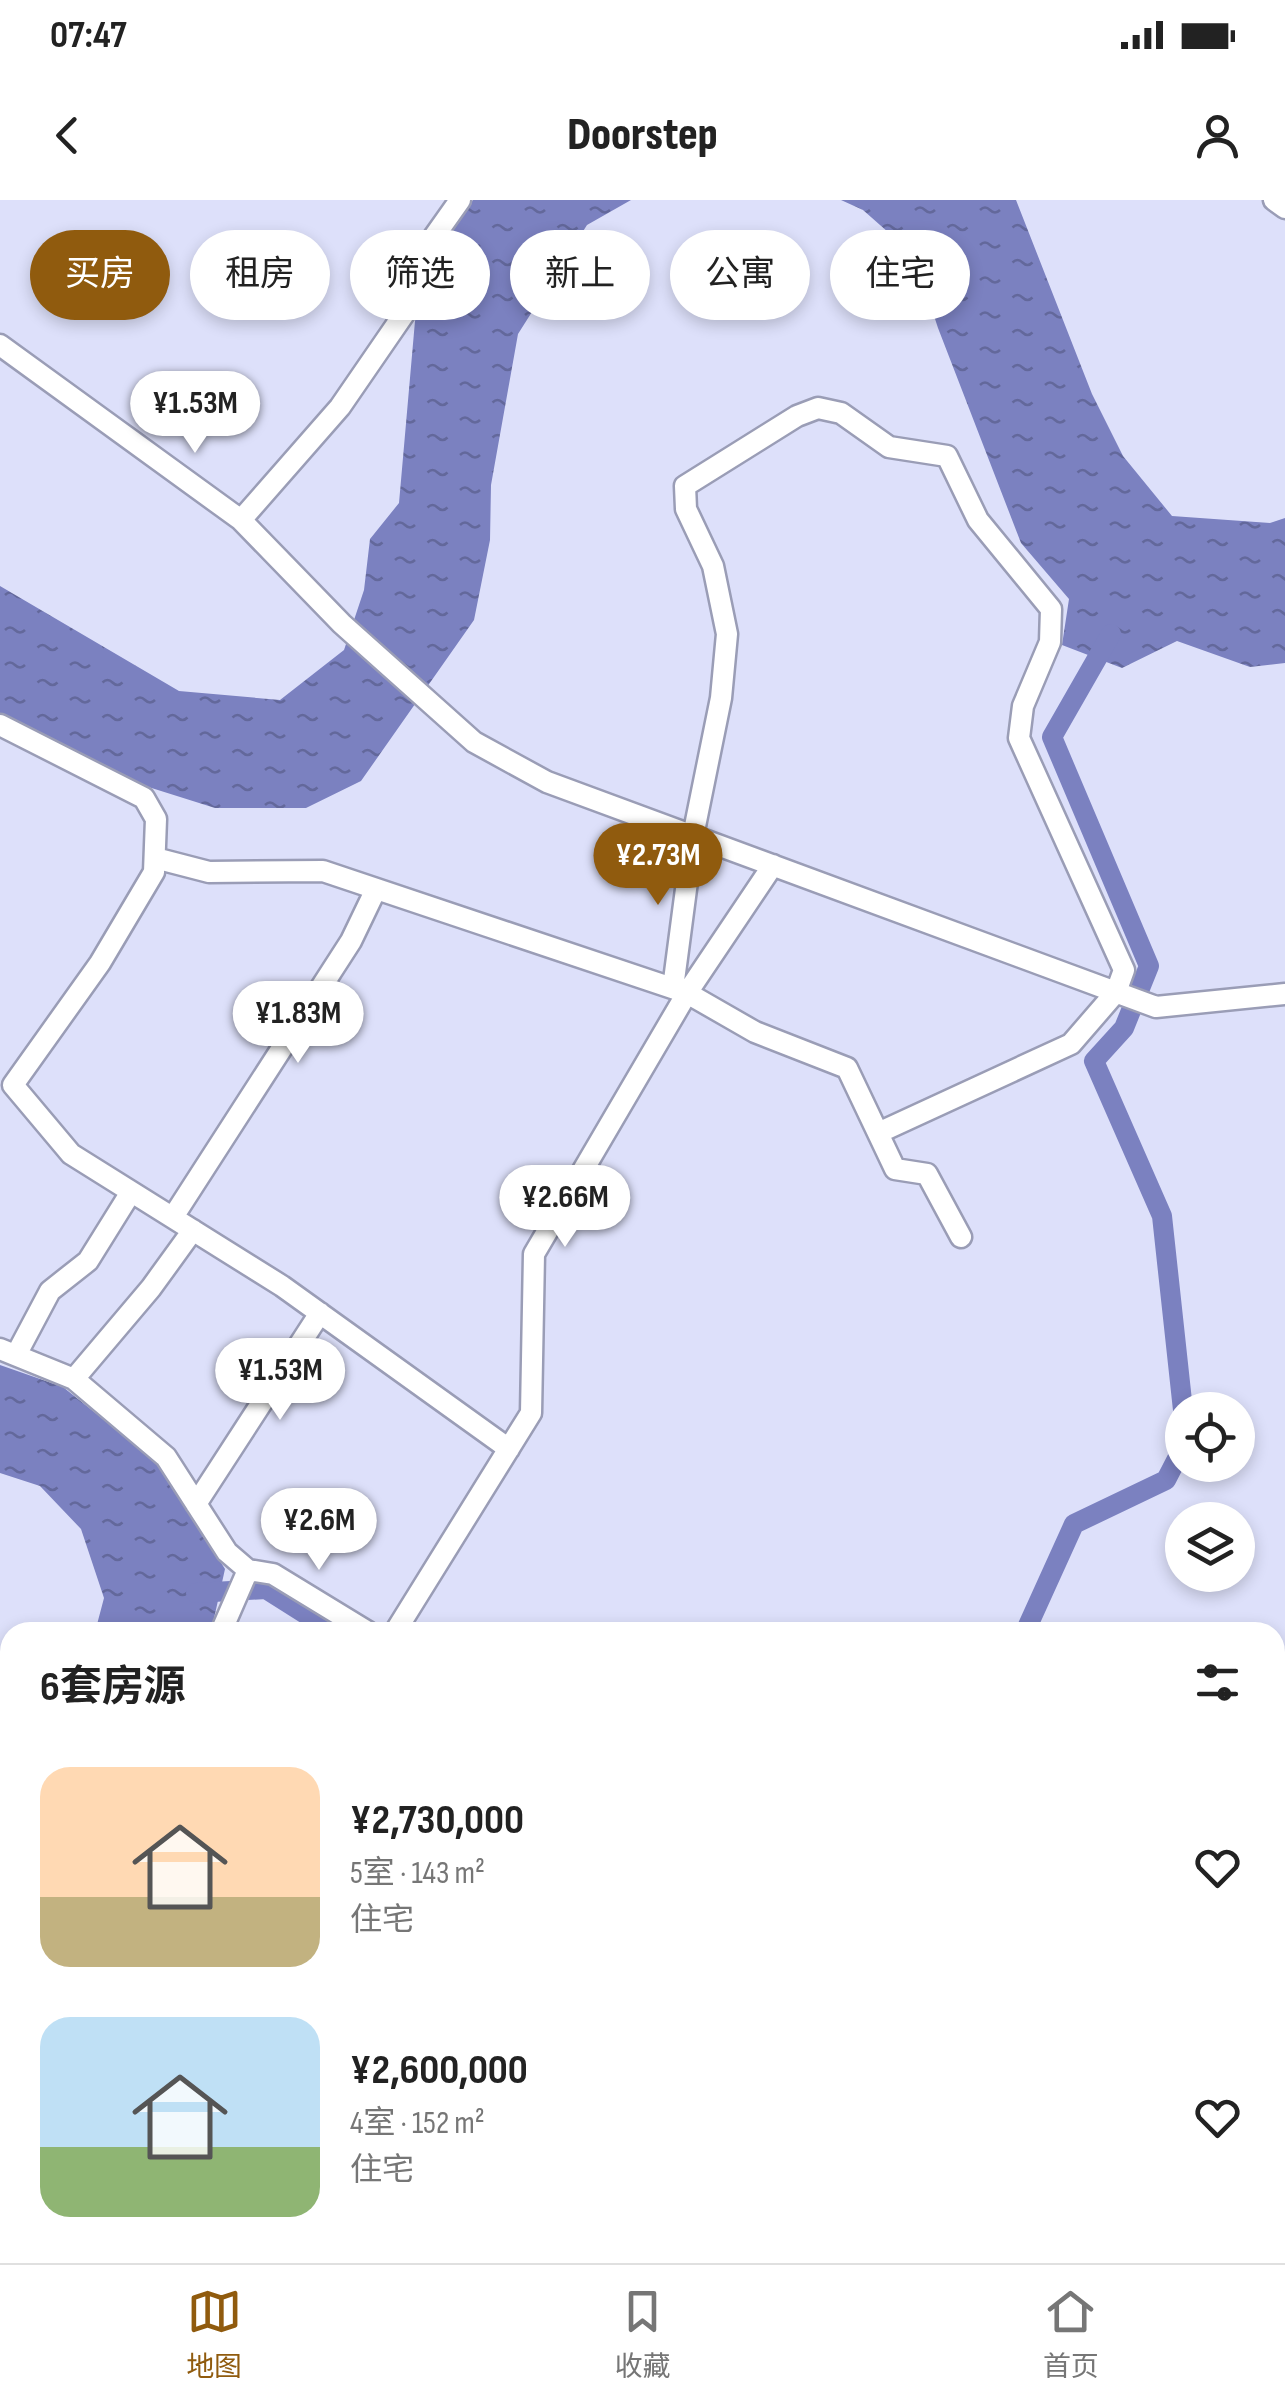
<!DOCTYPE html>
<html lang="zh">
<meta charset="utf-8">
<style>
:root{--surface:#fff;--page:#f6f6f6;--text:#222;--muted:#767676;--line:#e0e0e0;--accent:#905b0e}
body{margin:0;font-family:"Sofia Sans Condensed","Noto Sans SC",sans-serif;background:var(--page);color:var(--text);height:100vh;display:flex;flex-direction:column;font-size:38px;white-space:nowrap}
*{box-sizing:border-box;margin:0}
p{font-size:32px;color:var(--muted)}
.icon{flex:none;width:55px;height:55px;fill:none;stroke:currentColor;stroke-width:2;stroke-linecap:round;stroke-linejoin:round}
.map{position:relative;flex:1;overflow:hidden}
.sheet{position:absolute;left:0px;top:1422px;width:1285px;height:642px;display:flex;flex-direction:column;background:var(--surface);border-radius:30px 30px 0 0;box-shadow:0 5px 15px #0003}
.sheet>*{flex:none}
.guide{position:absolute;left:30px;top:30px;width:1225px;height:90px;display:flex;gap:20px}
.fabs{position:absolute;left:1165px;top:1192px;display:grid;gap:20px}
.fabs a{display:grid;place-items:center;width:90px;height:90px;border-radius:50%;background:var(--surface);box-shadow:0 5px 15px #0003;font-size:50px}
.price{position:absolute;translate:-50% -85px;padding:0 22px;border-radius:35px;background:#fff;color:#222;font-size:32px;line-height:65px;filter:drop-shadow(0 2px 5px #0008)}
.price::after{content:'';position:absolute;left:50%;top:60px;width:30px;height:22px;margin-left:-15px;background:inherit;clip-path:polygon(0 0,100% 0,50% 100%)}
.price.current{background:var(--accent);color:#fff}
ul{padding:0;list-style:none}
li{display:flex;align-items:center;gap:30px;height:250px;padding:0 40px}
li span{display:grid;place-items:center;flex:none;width:280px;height:200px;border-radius:30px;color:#555}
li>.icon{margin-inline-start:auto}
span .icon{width:120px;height:120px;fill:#fffc;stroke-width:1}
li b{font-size:42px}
h2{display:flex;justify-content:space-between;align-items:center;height:120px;padding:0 40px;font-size:42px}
.tag{padding:0 35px;border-radius:45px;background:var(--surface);box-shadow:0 5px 15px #0003;font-size:35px;line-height:90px}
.tag.current{background:var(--accent);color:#fff}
.status{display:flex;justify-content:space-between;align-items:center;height:70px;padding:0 50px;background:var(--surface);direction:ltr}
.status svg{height:28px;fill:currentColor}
header{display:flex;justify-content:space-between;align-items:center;height:130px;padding:0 40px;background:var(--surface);font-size:45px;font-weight:800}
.menu{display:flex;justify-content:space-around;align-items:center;height:140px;border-top:2px solid var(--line);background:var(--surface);font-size:28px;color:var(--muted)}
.menu a{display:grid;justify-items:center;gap:5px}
.menu .current{color:var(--accent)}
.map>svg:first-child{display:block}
.water{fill:url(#water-ripples)}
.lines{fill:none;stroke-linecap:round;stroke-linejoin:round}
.canal{stroke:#7b81c0;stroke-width:20}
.minor-casing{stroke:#9a9db6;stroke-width:25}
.minor{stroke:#fff;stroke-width:20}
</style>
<div class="status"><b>07:47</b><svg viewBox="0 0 49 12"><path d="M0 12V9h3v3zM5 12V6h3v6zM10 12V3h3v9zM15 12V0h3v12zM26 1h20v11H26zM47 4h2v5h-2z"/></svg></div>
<header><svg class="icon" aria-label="back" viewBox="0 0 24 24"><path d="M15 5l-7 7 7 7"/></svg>Doorstep<svg class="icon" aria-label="person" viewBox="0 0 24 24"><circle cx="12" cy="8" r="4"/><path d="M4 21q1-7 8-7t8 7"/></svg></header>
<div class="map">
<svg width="1285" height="2063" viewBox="0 0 1285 2063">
<defs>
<pattern id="water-ripples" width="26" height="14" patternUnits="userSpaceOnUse" patternTransform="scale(2.5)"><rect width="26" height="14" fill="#7b81c0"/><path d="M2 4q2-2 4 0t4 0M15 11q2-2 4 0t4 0" fill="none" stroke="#63689b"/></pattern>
</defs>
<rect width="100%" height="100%" fill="#dde0fa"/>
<path class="water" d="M473,0H631L587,25L518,134L491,285L490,340L474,420L361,581L306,608H215L142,585L0,520V386L179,491L280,500L344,450L364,390L370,339L399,303L415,121L433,58Z
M841,0H1016L1092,194L1123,256L1172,316L1270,323L1285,318V463L1250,467L1177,441L1122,468L1062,445L1069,399L1021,343L938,128L914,55L863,10Z
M0,1165L63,1187L158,1263L225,1369L211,1432H95L104,1398L81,1329L40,1286L0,1273Z
M10,1551V1710L0,1712V1561Z"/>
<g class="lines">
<path class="canal" d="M1111,434L1052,537L1149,766L1124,828L1094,861L1162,1016L1183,1210
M196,1393L266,1389L334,1432
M1025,1432L1074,1324L1166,1280L1182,1249
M0,1991L10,2001
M79,2055L91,2063"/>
<g class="minor-casing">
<path id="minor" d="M1274,0L1285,8
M0,145L241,320L342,424L474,542L547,582L1156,807L1285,794
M241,320L340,207L406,111L431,41L460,0
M0,525L144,598L156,619L154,672L100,763L13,885L71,954L282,1086L509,1249
M155,658L209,672L323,671L687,793L755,832L847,868L895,969L927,974L961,1037
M673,788L693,636L721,498L727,434L713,366L686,309L685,286L797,216L818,208L841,213L889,247L947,256L978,320L1051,409L1050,442L1023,506L1019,538L1124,770L1116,792L1071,844L878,933
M173,1017L351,741L376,689
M0,1149L74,1179L166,1257L227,1352L248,1370L221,1432
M16,1155L50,1091L88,1061L131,992
M74,1179L151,1088L193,1030
M196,1304L320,1113
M248,1370L273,1374L368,1432
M395,1432L531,1213L534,1054L687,793L773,665
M0,1719L10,1714
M0,1917L10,1907
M791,2055L803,2063"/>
</g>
<use href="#minor" class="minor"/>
</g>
</svg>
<div class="fabs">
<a><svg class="icon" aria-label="locate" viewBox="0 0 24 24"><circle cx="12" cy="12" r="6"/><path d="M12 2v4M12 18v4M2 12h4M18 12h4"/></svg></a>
<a><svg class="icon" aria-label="layers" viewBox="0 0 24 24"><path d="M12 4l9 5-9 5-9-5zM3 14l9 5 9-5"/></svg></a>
</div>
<b class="price" style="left:195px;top:256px">¥1.53M</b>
<b class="price current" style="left:658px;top:708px">¥2.73M</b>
<b class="price" style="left:298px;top:866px">¥1.83M</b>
<b class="price" style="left:565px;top:1050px">¥2.66M</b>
<b class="price" style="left:280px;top:1223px">¥1.53M</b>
<b class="price" style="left:319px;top:1373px">¥2.6M</b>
<div class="guide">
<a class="tag current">买房</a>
<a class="tag">租房</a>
<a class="tag">筛选</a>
<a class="tag">新上</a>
<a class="tag">公寓</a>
<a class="tag">住宅</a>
</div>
<section class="sheet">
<h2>6套房源<svg class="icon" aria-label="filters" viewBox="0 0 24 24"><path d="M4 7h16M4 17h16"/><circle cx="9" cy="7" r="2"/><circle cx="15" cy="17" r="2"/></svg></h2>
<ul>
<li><span style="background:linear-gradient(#ffd9b3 65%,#c2b280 0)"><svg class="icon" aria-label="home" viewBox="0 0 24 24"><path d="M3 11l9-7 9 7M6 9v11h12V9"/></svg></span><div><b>¥2,730,000</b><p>5室 · 143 m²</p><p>住宅</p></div><svg class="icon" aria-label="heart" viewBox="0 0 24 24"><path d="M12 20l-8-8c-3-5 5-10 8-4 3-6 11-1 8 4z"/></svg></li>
<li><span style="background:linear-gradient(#bfe0f5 65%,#8fb573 0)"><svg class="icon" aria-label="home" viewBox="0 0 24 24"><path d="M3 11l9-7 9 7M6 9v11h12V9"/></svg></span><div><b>¥2,600,000</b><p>4室 · 152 m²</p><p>住宅</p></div><svg class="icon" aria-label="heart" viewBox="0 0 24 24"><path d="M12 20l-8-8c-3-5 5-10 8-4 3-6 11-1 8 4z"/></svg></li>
</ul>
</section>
</div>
<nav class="menu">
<a class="current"><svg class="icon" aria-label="map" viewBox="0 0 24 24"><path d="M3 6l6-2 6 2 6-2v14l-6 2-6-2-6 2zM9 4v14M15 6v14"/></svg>地图</a>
<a><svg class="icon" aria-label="saved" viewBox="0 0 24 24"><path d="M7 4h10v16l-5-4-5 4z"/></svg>收藏</a>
<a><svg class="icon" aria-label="home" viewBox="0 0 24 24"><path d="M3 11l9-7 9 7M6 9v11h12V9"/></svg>首页</a>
</nav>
